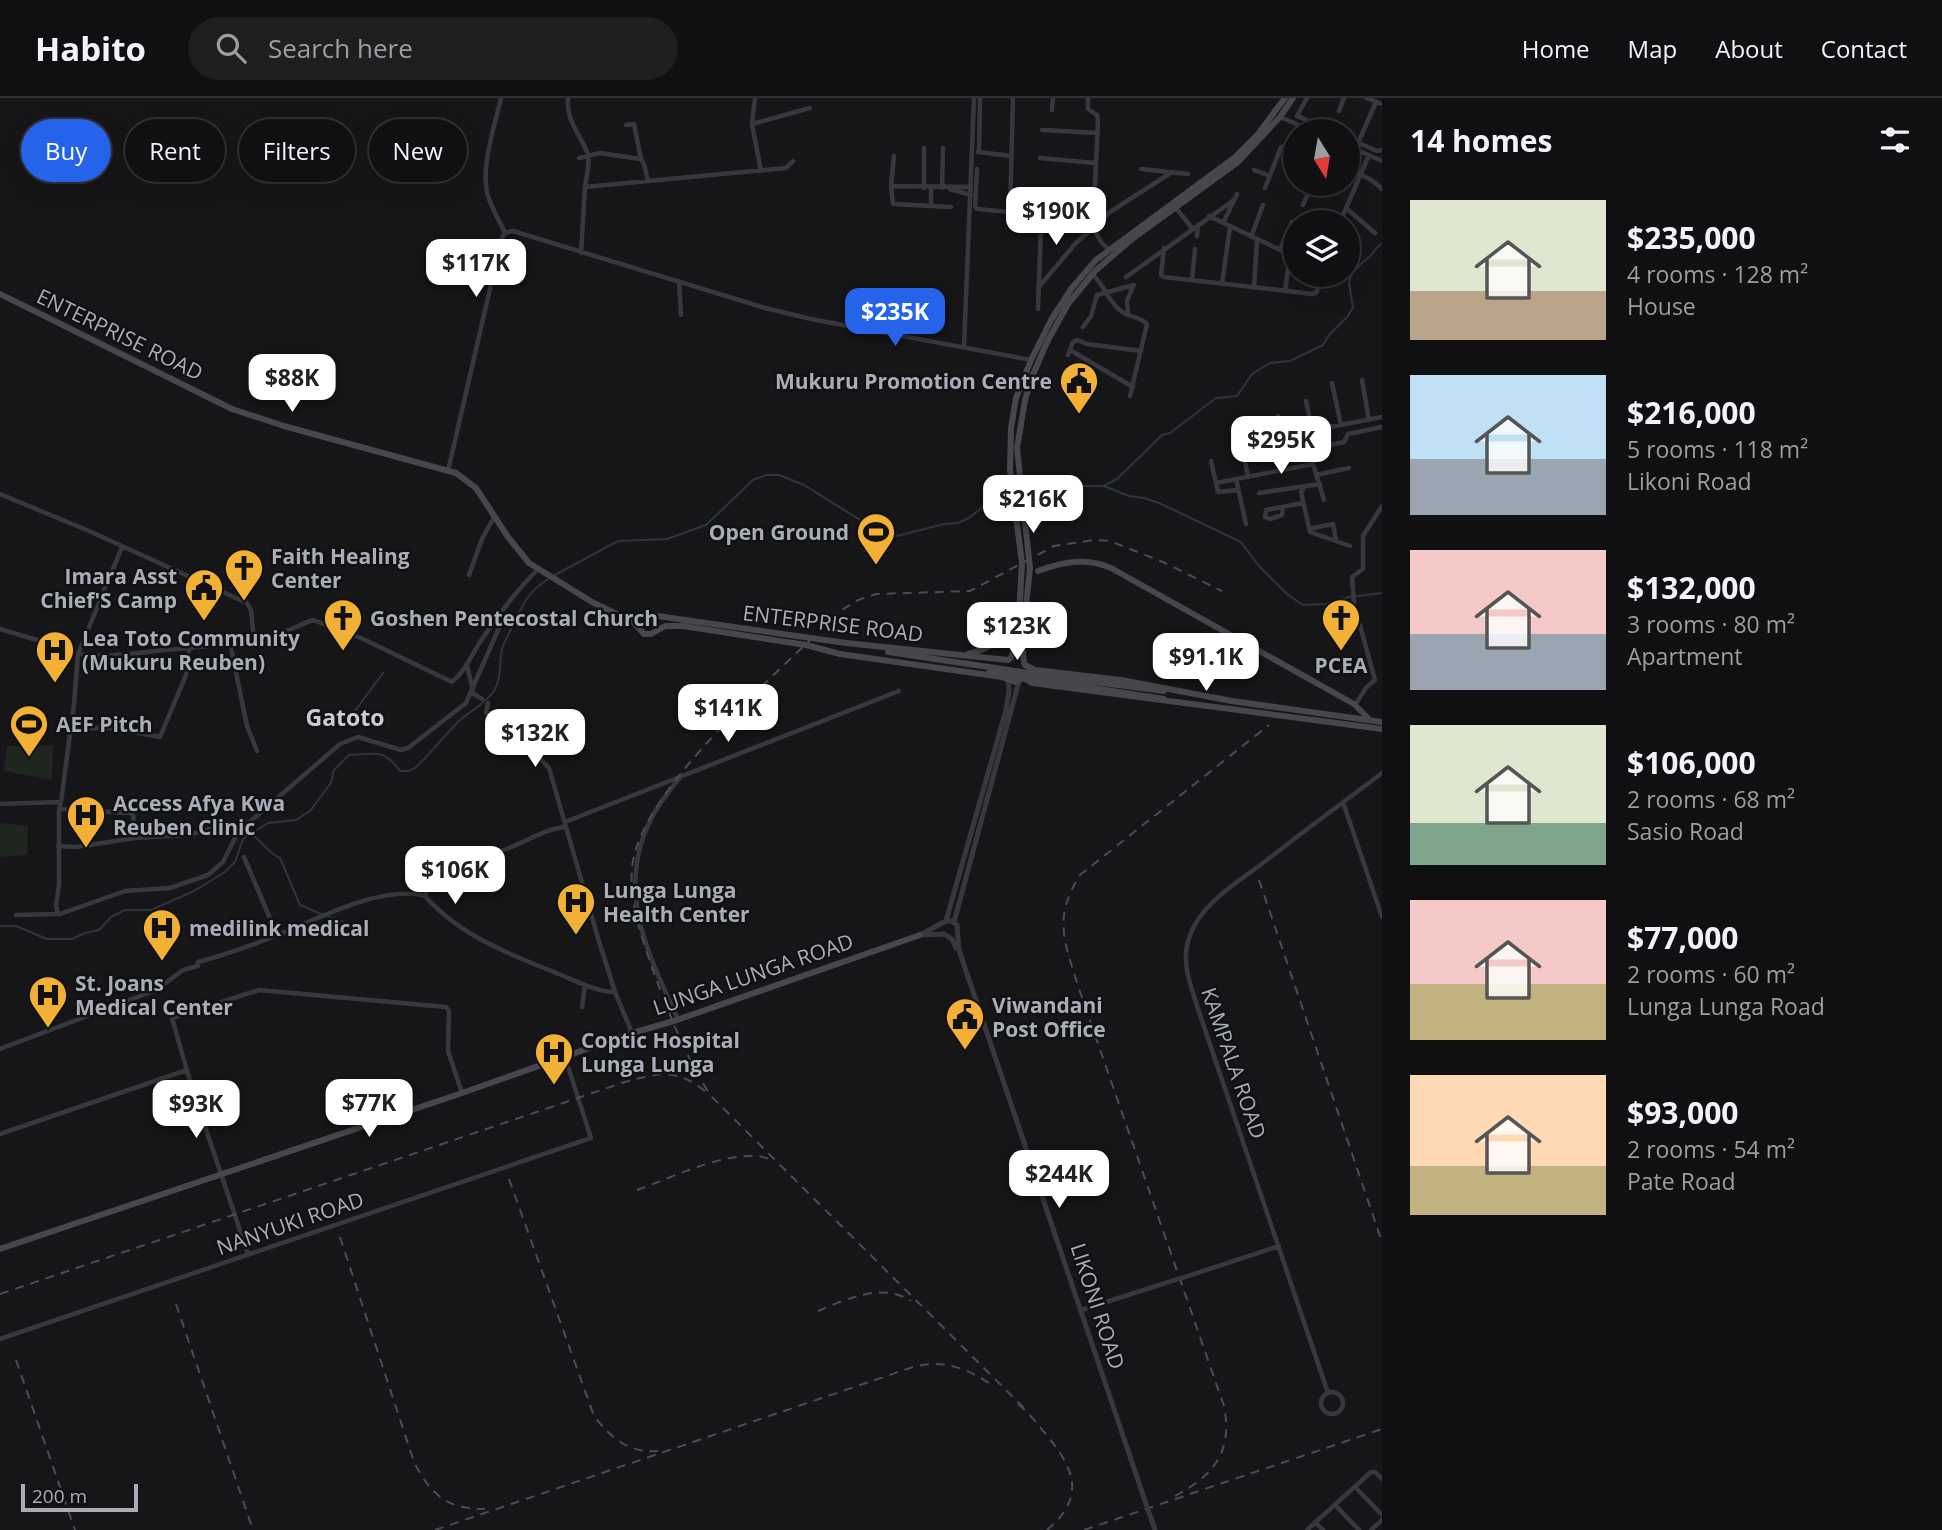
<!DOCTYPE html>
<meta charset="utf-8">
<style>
:root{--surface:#101012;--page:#1e1e20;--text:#f1f3f6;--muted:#9c9d9f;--line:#303032;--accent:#2563eb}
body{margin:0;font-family:"Open Sans",sans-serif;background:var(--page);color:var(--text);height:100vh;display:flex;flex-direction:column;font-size:26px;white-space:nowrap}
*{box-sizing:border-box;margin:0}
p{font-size:23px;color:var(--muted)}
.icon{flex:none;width:38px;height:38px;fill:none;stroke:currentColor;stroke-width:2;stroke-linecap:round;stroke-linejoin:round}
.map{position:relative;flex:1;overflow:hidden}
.side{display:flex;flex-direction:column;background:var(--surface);width:560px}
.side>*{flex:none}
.guide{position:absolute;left:21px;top:21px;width:665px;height:63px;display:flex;gap:14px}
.needle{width:46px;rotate:169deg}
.fabs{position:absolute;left:1283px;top:21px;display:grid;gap:14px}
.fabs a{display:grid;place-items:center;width:77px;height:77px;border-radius:50%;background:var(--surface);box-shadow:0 7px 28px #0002,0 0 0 2px var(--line);font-size:35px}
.scale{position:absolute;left:21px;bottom:18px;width:117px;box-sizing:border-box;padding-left:7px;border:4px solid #a8adb8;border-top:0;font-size:19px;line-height:24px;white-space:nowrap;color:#a8adb8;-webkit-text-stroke:5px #111113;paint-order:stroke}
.price{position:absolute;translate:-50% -60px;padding:0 16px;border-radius:14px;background:#fff;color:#222;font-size:23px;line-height:46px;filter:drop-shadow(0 2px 4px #0008)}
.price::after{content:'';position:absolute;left:50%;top:42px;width:21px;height:16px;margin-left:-10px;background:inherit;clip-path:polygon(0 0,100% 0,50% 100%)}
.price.selected{background:var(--accent);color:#fff}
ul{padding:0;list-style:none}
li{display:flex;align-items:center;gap:21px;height:175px;padding:0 28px}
li span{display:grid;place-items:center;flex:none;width:196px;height:140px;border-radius:0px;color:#555}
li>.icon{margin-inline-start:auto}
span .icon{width:84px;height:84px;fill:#fffc;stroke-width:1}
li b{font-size:30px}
h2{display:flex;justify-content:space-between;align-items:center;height:84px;padding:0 28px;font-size:30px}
.chip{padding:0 24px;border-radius:32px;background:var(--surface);box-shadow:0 7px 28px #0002,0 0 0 2px var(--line);font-size:24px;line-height:63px}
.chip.selected{background:var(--accent);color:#fff}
header{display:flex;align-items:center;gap:42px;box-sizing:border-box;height:98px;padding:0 35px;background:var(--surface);border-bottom:2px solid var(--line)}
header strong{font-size:33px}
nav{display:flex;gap:38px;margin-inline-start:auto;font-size:24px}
.search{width:490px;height:63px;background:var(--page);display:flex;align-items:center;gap:18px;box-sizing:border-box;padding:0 24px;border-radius:38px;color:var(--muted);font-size:26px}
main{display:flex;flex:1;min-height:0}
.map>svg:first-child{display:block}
.green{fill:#1e261f}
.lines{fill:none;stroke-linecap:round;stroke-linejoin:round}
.stream{stroke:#2c353c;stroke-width:2}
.minor{stroke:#37383d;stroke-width:4.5}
.tertiary{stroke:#37383d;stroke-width:5}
.secondary{stroke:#45474d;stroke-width:6}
.rail{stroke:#4a4c52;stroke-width:2;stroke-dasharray:9 7;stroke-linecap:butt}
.minor-bridge{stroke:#37383d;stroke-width:4.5}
.tertiary-bridge{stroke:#37383d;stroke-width:5}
.secondary-bridge{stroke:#45474d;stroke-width:6}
.labels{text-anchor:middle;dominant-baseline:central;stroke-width:5;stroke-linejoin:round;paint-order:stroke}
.street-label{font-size:21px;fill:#a8adb8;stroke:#111113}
.poi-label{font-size:21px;font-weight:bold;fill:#a8adb8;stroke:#111113;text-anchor:start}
.neighbourhood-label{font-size:23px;font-weight:bold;fill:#c9ccd4;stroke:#111113}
</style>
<header>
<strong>Habito</strong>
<div class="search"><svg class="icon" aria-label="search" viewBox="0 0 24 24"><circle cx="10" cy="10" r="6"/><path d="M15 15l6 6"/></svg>Search here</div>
<nav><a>Home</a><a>Map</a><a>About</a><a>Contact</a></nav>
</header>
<main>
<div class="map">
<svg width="1382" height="1432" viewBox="0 0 1382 1432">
<rect width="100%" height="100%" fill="#161618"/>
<path class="green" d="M53,647L52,682L4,673L7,648Z
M5,725L28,728L27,757L0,759V726Z"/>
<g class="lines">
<path class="stream" d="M1104,388L1117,381L1162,337L1170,335L1216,300L1237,298L1252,276L1270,265L1290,263L1323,247L1329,237L1348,218L1353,209C1349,182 1343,180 1367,161C1373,157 1374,151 1382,145
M1025,392L1041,388H1104L1129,398L1144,400L1159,405L1241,444L1259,468L1287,496L1303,507L1326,506L1349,499L1382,495
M553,478L618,443L667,441L706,427L753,382L766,377H779L804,387L889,440L944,426L958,425L969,420L990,403L1010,396
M349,621L383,575
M251,736C262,743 268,755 280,760L300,807L321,816
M327,818L362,831
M0,828H16L47,841H72L85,835L99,832L111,819L125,812H151L194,793L225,774L235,764L243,741L268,725L296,722L310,713L331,685L334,672L349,657C374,656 384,650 400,673H409L416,669C431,655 443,639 457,625C468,614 485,606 494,593C502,579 499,566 502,551C504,543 508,539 511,531C521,510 527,494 548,481"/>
<path class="minor" d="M501,0C495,27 481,67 487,94C490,108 499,122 505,135
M568,0C566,23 579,34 587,54C591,63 586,79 585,89
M755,0L752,26L761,73
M1088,0V11L1097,17L1098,23L1093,129L1101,144L1108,151
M1307,0L1297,18L1332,33
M1366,0L1382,6
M1052,12L1053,0
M1339,13L1344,0
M1280,19L1313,33
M752,26L810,10
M626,27L634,26L641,61
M1042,32L1098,35
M1348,40L1377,53L1382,52
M1348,48L1382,63
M1355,52L1376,4
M978,54L1011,58
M979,54L980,0
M894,58L891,88L893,106L951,109
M579,60L600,55L641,61L644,66L648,83
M1040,60L1095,65
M1348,70L1373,83L1382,91
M977,71L975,108L977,111L1020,115
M1141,71L1188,76
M1254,72L1270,78
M891,88L971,89
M924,90V50
M942,90L943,50
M1265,90L1281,49L1287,48L1295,51
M950,91L971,97
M1037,93L1093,99
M1303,107L1312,86
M931,108V90
M1176,110L1192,130
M1346,110L1375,135
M1010,114L1013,0
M1209,118L1295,159
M1326,119L1338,124L1341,122L1369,57
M1036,125L1073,128
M1223,125L1237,96
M1197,138L1198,127
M1251,139L1263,107
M1164,150L1161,177L1164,179L1313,196L1317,194L1319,177
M1280,152L1292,124
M581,155L585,89L786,70L793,63
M1348,157L1350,151
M1092,176C1106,188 1107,203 1121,213C1130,220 1140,218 1147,226L1130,298
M1126,179L1234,102
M1192,182L1195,151
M679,183L681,217
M1222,186L1230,129
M1038,190L1075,146L1110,114L1172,74
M1254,190L1257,142
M1285,193L1290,157
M1038,211L1041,126
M1128,216L1127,203L1133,188
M1083,229L1091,218L1097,197L1134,187
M964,249L974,0
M1070,252L1133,289
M1068,257L1073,244L1077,242L1087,246L1141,253
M1362,282L1369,322
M1332,285L1341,327
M1306,303L1312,332
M1278,318L1282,338
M1251,322L1255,344
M1310,351L1344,344L1348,336L1382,329
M1211,363L1218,394L1238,392
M448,373L501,143C503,136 506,134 513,133L765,210L811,221L1031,262
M1316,377L1349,370
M1248,379L1243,352L1245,347L1309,333
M1236,381L1246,426
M1216,385L1313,366
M1304,390L1301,394L1310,434L1350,448
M1259,395L1320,386
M0,396L89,433L247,505L251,512L254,542
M1324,402L1313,366L1309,333L1382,319
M1283,409L1282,417L1270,421L1265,419L1266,412L1303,405
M1309,431L1333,426L1336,443
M469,477L482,441L494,419
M0,531L40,543
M230,545L247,628L257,653
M78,556C109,560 135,555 165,552C203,549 240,546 277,536C290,533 301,526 313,522L361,540L452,584C465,573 471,558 480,544C498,518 515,494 538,471
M467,568L473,592
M472,595L482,601
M488,605L486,615L521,640L549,670L598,840L615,894L632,935
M1355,607L1366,590L1375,582L1354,506L1352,479L1363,471V438L1382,408
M70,630H111L160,639L186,577L189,551
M1343,704L1382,819
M0,706L61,704L74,606L78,556L122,449
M59,711L130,715L133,716L135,740
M565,724L899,593
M58,748L76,749L135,740L188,737L222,728L238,734
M244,759L277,837
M425,798L429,783C447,769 488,758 509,750C527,743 547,730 566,729
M58,816L56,807L59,787V711L61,704
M16,817L60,816L125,793L170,790L208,777L223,764L238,734L340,646L358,639L401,652L408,650L466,605L502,523L500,518
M582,909L585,887
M678,921C648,856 615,792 651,721C659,705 671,691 682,677
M0,951L156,892L183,872L198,868V864C224,857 250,848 275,838C316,822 382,786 425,798C460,838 511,857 559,876C576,883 596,894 615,894
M0,1036L187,972
M248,1156L192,990L172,920L259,892L446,909L449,913L448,953L462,995
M1182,1180L1279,1148
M1081,1212L1178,1181
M0,1241L591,1040L565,959
M1321 1305a11 11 0 1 1 22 0a11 11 0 1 1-22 0Z
M1328,1295L1197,908C1190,885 1181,863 1189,840C1200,805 1240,783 1267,762C1305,732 1344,704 1382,675
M1355,1389L1382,1417
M1335,1407L1359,1432
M1315,1424L1323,1432
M1307,1432L1371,1374H1375L1382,1381
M1371,1432L1382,1422"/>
<path class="tertiary" d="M946,823L1006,612L1009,593L1008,581
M954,824L1019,583
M944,836L952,841L956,850
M920,837L946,823H951L957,827L959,852L1144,1400
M923,837L944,836
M1152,1423L1155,1432"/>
<path class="secondary" d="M0,196L232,311L284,328L456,375L476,390L508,439L529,465L592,504L633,524L644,536H651L665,528H683L806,547L840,556L1002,579L1015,584L1023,580
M1038,473C1062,464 1087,459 1111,470L1354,606L1370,622
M628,519L650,517L846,545L1008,562
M888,554L989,569
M968,556C993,551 1007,536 1019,514
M1010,561L1014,553L1018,537L1022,465L1010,372L1011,330L1016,300L1031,262L1051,222L1071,191L1096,162L1234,60L1258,36L1285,0
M1024,565L1022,546L1030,470L1017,350L1025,302L1032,279L1047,244L1068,206L1095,173L1132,141L1238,64L1280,19L1293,0
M1025,567L1035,572L1121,582L1232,603L1382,624
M1041,577L1164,593
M1023,580L1032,585L1382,631
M1041,582L1164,601
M0,1151L462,995L632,935L674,923L920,837"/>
<path class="rail" d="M1259,782L1382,1144
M509,1081L594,1318C611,1340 628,1355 658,1353
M637,1092C674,1079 736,1047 773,1062
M340,1139L414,1364C431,1397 447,1411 485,1411
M0,1196L625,984C658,975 676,970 705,993
M176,1206L253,1432
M818,1213C847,1201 882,1184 911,1203
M16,1262L75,1432
M1018,1306C1028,1314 1036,1324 1044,1334C1073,1368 1088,1398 1047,1432
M1024,1310L711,998C687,962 670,918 655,878C643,843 629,807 632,770C639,691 784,570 840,513L858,502L876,496L970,493L1054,448L1094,442L1110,443L1163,464L1222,493
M1175,1398C1214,1377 1233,1354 1224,1308L1079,891C1065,845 1052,821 1080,777L1269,627
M435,1432L913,1269C944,1261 966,1270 992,1287
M1084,1432L1382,1331"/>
<path class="minor-bridge" d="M1178,1181L1182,1180"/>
<path class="tertiary-bridge" d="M1144,1400L1152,1423"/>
<path class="secondary-bridge" d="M989,569L1041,577
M989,574L1041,582"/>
</g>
<defs>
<g id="civic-pin" transform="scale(2.0125)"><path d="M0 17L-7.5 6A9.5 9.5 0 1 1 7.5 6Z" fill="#f2b134" stroke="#111113"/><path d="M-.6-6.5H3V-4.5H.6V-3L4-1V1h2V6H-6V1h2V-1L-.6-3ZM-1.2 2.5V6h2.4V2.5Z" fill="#111"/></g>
<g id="stadium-pin" transform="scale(2.0125)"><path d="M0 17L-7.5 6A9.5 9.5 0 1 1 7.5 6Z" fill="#f2b134" stroke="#111113"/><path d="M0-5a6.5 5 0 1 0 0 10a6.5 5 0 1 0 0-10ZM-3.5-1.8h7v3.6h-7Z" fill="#111"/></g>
<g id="church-pin" transform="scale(2.0125)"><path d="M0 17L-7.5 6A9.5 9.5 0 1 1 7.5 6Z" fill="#f2b134" stroke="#111113"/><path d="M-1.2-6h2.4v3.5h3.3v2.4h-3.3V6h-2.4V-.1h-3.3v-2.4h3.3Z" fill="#111"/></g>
<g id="hospital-pin" transform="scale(2.0125)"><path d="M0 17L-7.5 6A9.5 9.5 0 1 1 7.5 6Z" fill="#f2b134" stroke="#111113"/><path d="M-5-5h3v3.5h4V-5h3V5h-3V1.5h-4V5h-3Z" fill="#111"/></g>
</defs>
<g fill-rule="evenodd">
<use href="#civic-pin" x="1079" y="283"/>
<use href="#stadium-pin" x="876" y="434"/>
<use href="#church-pin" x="244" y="470"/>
<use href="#civic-pin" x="204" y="490"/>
<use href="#church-pin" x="343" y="520"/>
<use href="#church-pin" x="1341" y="520"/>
<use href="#hospital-pin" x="55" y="552"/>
<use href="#stadium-pin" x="29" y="626"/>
<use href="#hospital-pin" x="86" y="717"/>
<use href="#hospital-pin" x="576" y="804"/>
<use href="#hospital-pin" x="162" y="830"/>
<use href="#hospital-pin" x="48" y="897"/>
<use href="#civic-pin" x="965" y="919"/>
<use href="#hospital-pin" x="554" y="954"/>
</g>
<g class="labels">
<g class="street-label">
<text transform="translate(120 236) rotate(26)">ENTERPRISE ROAD</text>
<text transform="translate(833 525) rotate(7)">ENTERPRISE ROAD</text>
<text transform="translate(753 876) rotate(-19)">LUNGA LUNGA ROAD</text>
<text transform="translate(1234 965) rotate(71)">KAMPALA ROAD</text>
<text transform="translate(290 1125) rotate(-19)">NANYUKI ROAD</text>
<text transform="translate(1098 1208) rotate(72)">LIKONI ROAD</text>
</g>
<g class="poi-label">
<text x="1052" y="283" text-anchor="end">Mukuru Promotion Centre</text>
<text x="849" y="434" text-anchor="end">Open Ground</text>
<text x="271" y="458">Faith Healing<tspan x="271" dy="24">Center</tspan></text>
<text x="177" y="478" text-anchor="end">Imara Asst<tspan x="177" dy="24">Chief'S Camp</tspan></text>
<text x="370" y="520">Goshen Pentecostal Church</text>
<text x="82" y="540">Lea Toto Community<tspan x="82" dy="24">(Mukuru Reuben)</tspan></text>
<text x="1341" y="567" text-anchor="middle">PCEA</text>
<text x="56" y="626">AEF Pitch</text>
<text x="113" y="705">Access Afya Kwa<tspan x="113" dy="24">Reuben Clinic</tspan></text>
<text x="603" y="792">Lunga Lunga<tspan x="603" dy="24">Health Center</tspan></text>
<text x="189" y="830">medilink medical</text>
<text x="75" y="885">St. Joans<tspan x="75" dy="24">Medical Center</tspan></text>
<text x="992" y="907">Viwandani<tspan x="992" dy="24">Post Office</tspan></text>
<text x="581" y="942">Coptic Hospital<tspan x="581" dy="24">Lunga Lunga</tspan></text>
</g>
<g class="neighbourhood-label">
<text x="345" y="619">Gatoto</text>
</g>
</g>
</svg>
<div class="fabs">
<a><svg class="needle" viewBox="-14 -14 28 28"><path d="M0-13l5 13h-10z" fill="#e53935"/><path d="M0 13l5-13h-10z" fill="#9c9d9f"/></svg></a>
<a><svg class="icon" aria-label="layers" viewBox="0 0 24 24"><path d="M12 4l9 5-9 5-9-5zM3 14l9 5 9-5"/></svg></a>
</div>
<div class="scale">200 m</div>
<b class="price" style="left:1056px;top:149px">$190K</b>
<b class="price" style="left:476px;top:201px">$117K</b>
<b class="price selected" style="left:895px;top:250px">$235K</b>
<b class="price" style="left:292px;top:316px">$88K</b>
<b class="price" style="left:1281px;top:378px">$295K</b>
<b class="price" style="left:1033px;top:437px">$216K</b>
<b class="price" style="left:1017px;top:564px">$123K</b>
<b class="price" style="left:1206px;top:595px">$91.1K</b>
<b class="price" style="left:728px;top:646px">$141K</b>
<b class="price" style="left:535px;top:671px">$132K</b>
<b class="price" style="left:455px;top:808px">$106K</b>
<b class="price" style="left:369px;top:1041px">$77K</b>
<b class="price" style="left:196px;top:1042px">$93K</b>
<b class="price" style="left:1059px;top:1112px">$244K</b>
<div class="guide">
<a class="chip selected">Buy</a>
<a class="chip">Rent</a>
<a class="chip">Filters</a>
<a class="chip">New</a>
</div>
</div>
<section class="side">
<h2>14 homes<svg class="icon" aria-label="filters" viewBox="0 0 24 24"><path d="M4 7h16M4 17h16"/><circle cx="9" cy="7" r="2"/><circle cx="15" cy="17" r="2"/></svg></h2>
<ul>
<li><span style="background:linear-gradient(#dfe7d0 65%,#b9a48a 0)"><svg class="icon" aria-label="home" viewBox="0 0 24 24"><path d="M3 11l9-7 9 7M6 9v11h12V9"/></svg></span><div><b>$235,000</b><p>4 rooms · 128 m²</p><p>House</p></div></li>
<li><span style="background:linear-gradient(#bfe0f5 60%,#9aa5b1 0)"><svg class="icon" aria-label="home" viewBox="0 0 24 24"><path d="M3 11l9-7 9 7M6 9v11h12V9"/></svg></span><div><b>$216,000</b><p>5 rooms · 118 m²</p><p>Likoni Road</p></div></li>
<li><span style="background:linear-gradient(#f6c9c9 60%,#9aa5b1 0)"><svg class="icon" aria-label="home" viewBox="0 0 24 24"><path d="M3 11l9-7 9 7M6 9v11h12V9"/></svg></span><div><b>$132,000</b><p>3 rooms · 80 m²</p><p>Apartment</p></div></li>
<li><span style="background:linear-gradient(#dfe7d0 70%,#7fa58c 0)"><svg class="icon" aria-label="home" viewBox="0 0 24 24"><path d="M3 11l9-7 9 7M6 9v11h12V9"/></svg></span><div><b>$106,000</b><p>2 rooms · 68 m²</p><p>Sasio Road</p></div></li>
<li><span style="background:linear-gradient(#f6c9c9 60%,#c2b280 0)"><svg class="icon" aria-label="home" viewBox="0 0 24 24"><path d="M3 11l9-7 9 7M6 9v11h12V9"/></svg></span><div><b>$77,000</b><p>2 rooms · 60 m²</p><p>Lunga Lunga Road</p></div></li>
<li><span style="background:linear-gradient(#ffd9b3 65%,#c2b280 0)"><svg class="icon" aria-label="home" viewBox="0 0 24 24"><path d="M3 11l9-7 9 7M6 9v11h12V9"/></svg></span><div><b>$93,000</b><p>2 rooms · 54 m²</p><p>Pate Road</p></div></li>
</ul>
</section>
</main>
